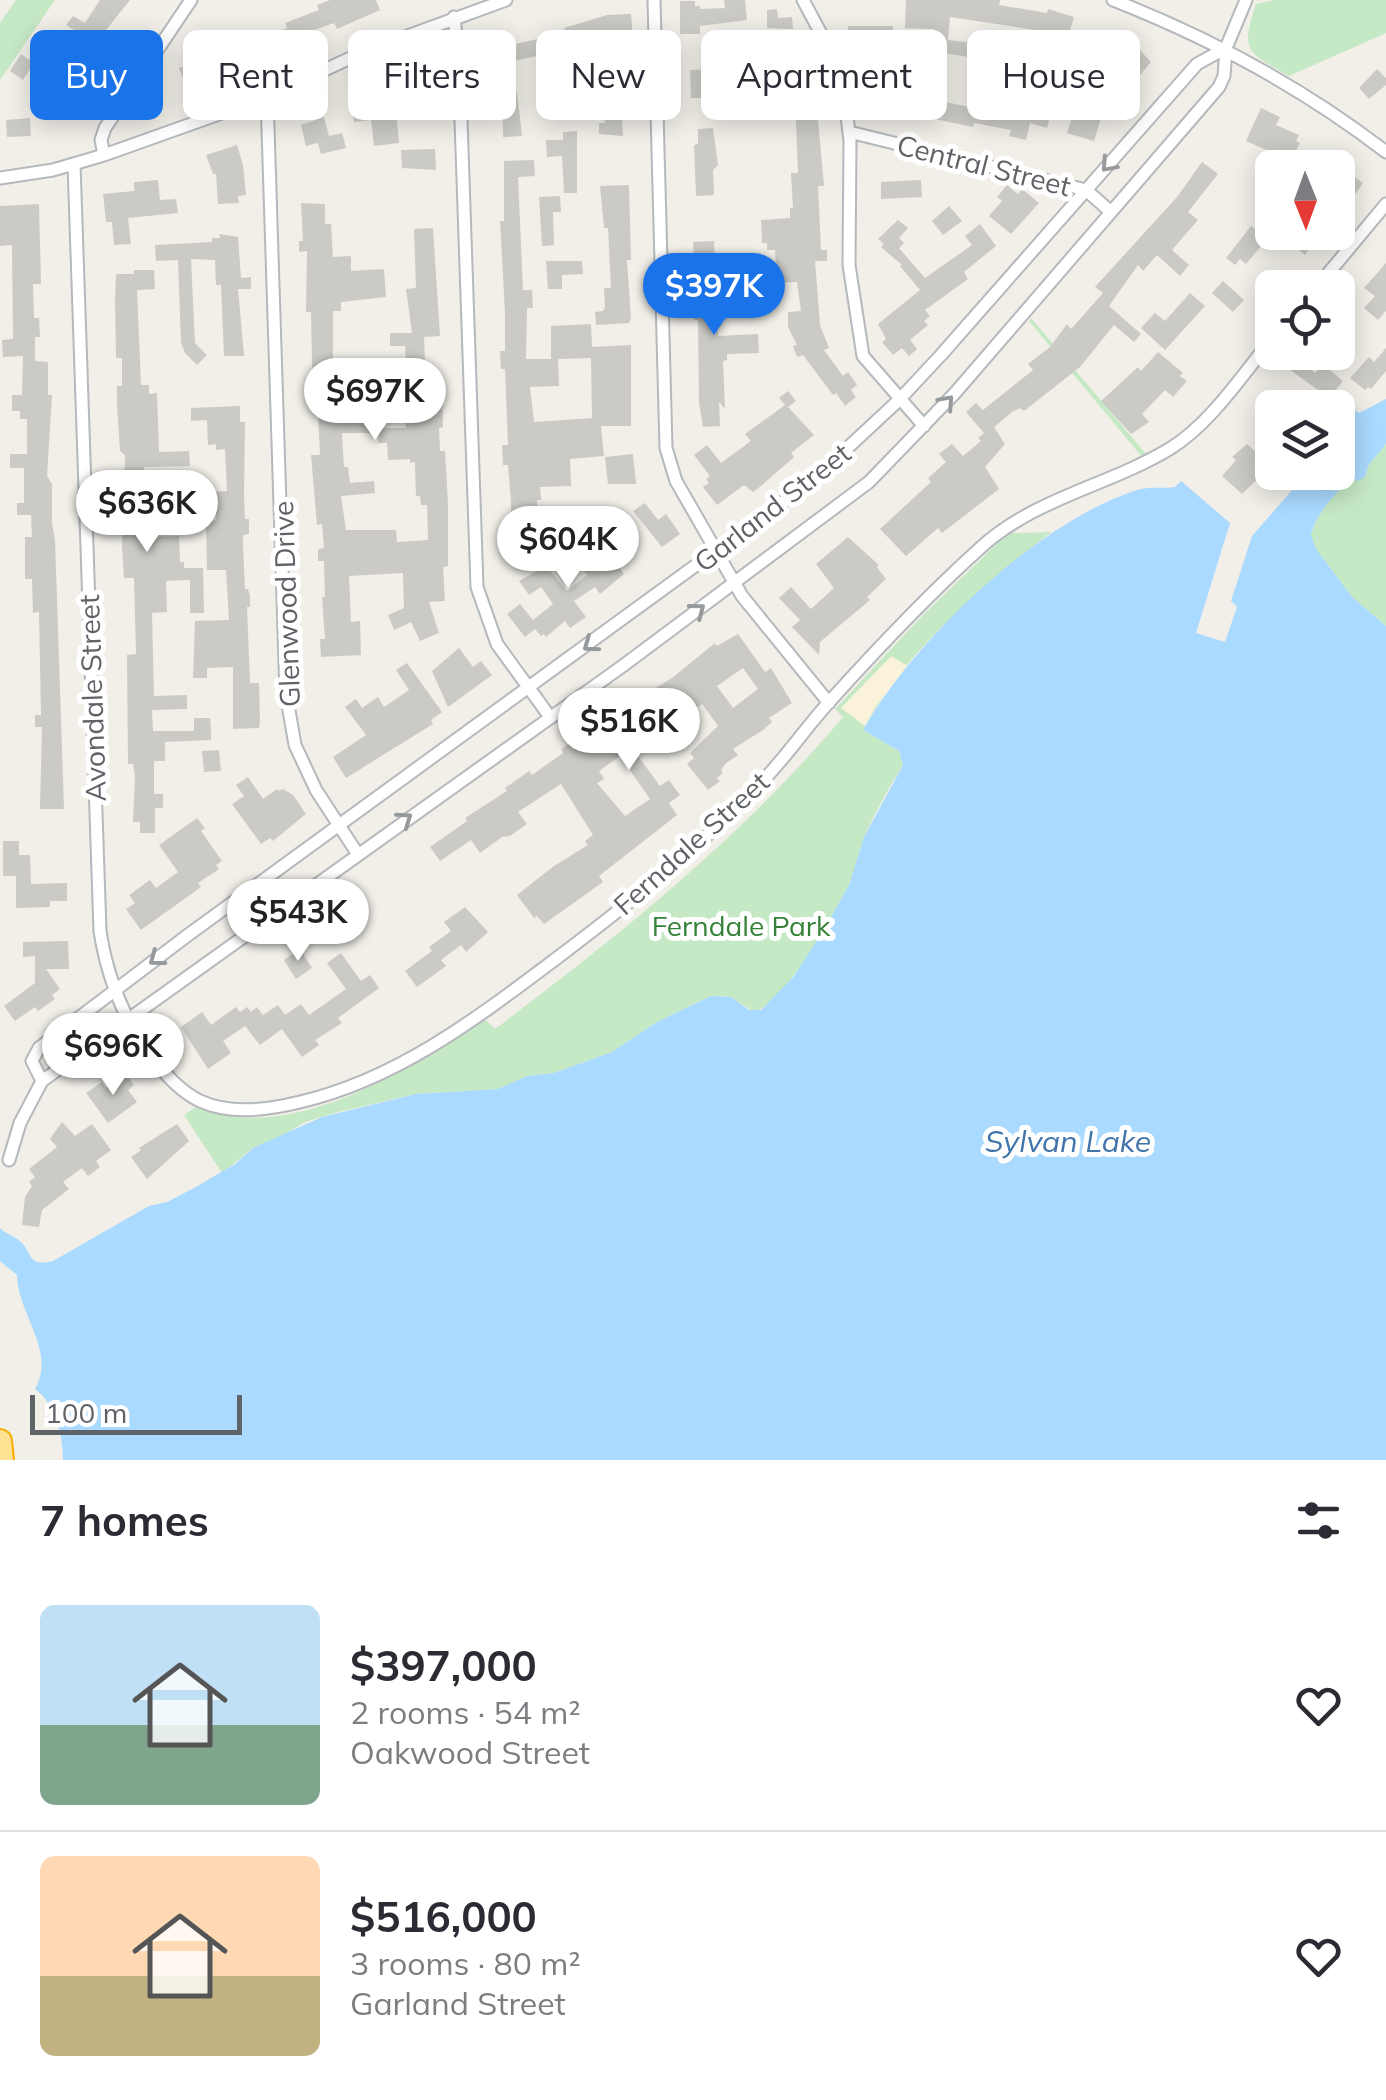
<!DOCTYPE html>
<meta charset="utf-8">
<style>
:root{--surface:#fff;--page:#f2f2f3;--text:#2b2b33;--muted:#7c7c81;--line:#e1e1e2;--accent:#1a73e8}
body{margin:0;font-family:Mulish,sans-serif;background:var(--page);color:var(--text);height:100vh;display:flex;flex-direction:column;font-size:38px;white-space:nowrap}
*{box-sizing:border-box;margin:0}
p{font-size:32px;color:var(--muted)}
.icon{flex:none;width:55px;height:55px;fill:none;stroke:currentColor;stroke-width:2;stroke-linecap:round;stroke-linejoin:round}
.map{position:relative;height:1460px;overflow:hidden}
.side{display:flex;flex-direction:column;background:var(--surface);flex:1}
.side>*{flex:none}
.top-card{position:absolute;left:30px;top:30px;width:1328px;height:90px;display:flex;gap:20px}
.needle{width:65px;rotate:179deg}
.fabs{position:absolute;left:1255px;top:150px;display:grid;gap:20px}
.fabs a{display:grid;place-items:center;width:100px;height:100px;border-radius:15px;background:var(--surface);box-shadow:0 5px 25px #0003;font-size:50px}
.scale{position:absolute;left:30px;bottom:25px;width:212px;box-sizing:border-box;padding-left:10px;border:5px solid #5f6368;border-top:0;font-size:28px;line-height:35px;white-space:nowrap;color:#5f6368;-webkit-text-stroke:8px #fff;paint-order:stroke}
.price{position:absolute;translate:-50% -85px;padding:0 22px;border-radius:35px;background:#fff;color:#222;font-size:32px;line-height:65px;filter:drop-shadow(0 2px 5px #0008)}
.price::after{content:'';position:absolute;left:50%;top:60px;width:30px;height:22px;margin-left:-15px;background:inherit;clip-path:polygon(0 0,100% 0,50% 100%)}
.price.on{background:var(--accent);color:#fff}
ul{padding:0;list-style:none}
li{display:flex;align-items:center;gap:30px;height:250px;padding:0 40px}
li+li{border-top:2px solid var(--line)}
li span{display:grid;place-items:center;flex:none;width:280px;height:200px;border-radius:15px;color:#555}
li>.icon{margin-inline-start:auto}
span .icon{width:120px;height:120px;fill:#fffc;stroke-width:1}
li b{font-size:42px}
h2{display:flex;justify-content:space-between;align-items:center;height:120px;padding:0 40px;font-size:42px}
.tag{padding:0 35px;border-radius:15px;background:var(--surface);box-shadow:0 5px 25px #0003;font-size:35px;line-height:90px}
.tag.on{background:var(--accent);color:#fff}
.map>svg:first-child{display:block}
.green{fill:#c5e8c5}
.sand{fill:#fbf3d9}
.water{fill:#aadaff}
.building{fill:#cccac5;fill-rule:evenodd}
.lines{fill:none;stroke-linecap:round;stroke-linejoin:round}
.street-casing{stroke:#b5b8bc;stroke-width:15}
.highway-casing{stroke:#f9ab00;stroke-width:26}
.street{stroke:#fff;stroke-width:11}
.highway{stroke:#fde293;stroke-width:22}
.oneway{stroke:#979a9d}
.labels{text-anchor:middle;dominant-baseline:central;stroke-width:10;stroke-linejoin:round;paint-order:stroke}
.street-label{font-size:28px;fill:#5f6368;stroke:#fff}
.park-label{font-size:28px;fill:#348238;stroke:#fff}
.water-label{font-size:30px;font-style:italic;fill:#4174aa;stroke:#fff}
</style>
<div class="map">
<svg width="1386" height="1460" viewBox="0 0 1386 1460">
<rect width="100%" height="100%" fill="#f1efe8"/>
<path class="green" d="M16,0H55L0,80V23Z
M1274,0H1386V33L1289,76C1247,52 1240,52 1256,4Z
M1031,318L1147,455L1142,457L1029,321Z
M1386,444V626L1352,597L1316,549L1311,535C1316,511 1340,481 1365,477L1368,466Z
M1051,532C984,586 903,652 863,730L899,751L903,765C889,787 877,809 866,833C859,849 856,867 849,884C838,913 783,1003 754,1012L731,997L711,996L657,1022L612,1052L554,1073L527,1076L498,1089L416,1094L338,1112L305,1122L281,1137L253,1148L222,1173L184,1115L196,1107C294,1146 406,1069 485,1019L495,1029C621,934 741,838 843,717L835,709L923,615L999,542L1012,533Z"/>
<path class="sand" d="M891,656L908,666L876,705L865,726L841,708Z"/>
<path class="water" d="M1386,399V444L1368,466L1365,477L1357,481L1351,479C1335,494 1316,513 1311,535L1316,549L1352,597L1386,626V1460H63C63,1435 56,1404 35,1389C57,1351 17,1313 17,1275L0,1261V1228C6,1234 15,1236 21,1242C34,1255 27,1267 53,1261L149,1206L167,1202L194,1188L235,1164L253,1148L322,1117L416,1094L498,1089L527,1076L554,1073L612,1052L657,1022L711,996L731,997L749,1010H761L794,976L828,923L849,885L864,837L903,765L899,751L863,730C914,640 1037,522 1137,490C1150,486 1162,489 1175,487L1181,481L1230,523L1196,633L1225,642L1237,607L1231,601L1252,536L1307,473L1338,472V410L1345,401L1359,413Z"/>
<path class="building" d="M100,0H130L102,35L115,43L105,57L94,50L81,70L96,79L71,118L46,102L62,77L38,61L45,51L56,58L74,30L66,25L73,16L85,23Z
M330,0H376L380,10L337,29L334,23L312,31L315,39L234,67L230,55L203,66L208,78L186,86L179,68L199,61L196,53L250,35L252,41L287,28L285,23L319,10L317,5Z
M724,0H745L747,20L700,26V34H680V1H695V6H700V9L725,8Z
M906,0H1000L999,5L1047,13L1048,9L1074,17L1068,37L1072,38L1066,56L1052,52L1055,33L950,17L948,40L976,43L974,58L931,51L934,29L905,28Z
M777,9L778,18L792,17L793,29L767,28V10Z
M631,14L633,38L624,39L626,71L611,72L610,47L586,53L585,50H577L541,55L509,62L511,69L495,72L493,64L489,65L485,44L505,40L506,46L538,39L540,44L567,37L564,28L607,15Z
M848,26H893V42L848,44Z
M1125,32L1136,41L1134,44L1151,62L1129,88L1116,78L1132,57L1116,44Z
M21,54L34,63L23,80L10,71Z
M735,58H749L750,81H721V88L703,89V98H691L690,70L735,68Z
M887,58L902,60L901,76L910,77L908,110L884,108Z
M1377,69L1386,78V85L1369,99L1359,88Z
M450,72V80L427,84L429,96L439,95L441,108L396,112L399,143L374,146L371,120L354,122L352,102L385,99L384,89L392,88V84L409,82V76Z
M814,75L824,186H818L821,250H827V261H815L820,325L829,348L824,350L843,376L848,372L857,385L851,390L856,397L845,406L836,393L833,395L803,355L797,357L793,346L797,345L788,327V312L801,311L797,282L777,283L775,250H767V243H762L761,220L790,218V208H793L791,173H798L795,96L768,97L767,77Z
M502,92H517L522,136L503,137Z
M1020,96L1033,99L1032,103L1052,109L1047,128L1030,123L1026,140L1009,136L1011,130L974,123L973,127L935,119L940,101L1015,116Z
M1261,108L1280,117L1276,125L1299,135L1296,141L1300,143L1293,157L1289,155L1287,159L1246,141Z
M1074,110L1101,118L1094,141L1067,133Z
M324,117L329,136L342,133L346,148L321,154L318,143L306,146L301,125Z
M605,117H622L623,136L599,134V123H605Z
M30,118L31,136L7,137L6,120Z
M713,128L718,165L713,170L714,195L696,196L694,145L698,144V129Z
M577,131V193H564L562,156L547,157L546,140H563V132Z
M237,145L243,165L246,195L238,196L239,203L218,204L216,174H213L206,155Z
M435,149L436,170L402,168L401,150Z
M1328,151L1356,171L1353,176L1363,183L1351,200L1338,191V168H1313L1323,152L1326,154Z
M534,160L535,176L518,177L523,290H532L533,308H527L526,359H553H551V326L591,324L592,347L631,345V426H601L604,456L570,459L571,486L540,487L541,500H537L539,534H535L537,564L511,565V502L508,465H503L502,445H508L505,369H501L500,351H505V313L500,221H504V161ZM591,358L592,418L534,422L530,387L559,386L558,359Z
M1202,162L1218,174L1188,212L1198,220L1172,250L1189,265L1180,276L1157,255L1143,271L1138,265L1109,306L1141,334L1134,342L1114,325L1080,367L1024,411L1020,408L1012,412L994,427L1005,444L985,467L999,489L942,533L938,528L906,556L880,529L931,482L928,478L946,462L939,454L952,444L963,456L981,441L978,438L984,433L966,412L976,403L983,410L1033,370L1028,364L1050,347L1067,324L1071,329L1103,293L1095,287L1177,197Z
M158,180L160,200L176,199L178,213L128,218L131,244L114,245L112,222H106L103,194L134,191V182Z
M921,180L922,197L881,199V182Z
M629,185L631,260H627L631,318L629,323L596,325L595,312L603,311L605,307L604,288H611L608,228H604L600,186Z
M1007,185L1018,194L1022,189L1039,203L1011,234L989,216L1002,201L997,197Z
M560,196L561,212H553L554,245L542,246L539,197Z
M301,203L325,204V224H331L333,257L351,256V271L384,269L386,297L341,302V311H333V392L341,391L342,418H372V433H342L344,467H348L350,483L374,481L375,493L341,496L346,530H396L397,542L428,540L427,505H421L420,496H416L415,462L410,463V459L388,460L387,443H378L379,428H406L404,396L377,398L376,383L407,382L405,346H390V333H412L406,289L416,288L414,229L433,228L440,336L424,337L426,391L442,390L443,427L439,428L440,451H445L448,504V566L443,567L445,601L429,602L439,633L420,641L411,622L394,630L388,615L404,608L403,573L349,576L351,622L360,621L361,655L321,657L320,639H325L322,597H325L324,561H318V549L324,548L322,524L317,525L311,455H320L318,415H313L311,312H306L307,251L299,252V241H303Z
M39,204L41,284H33L34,318H39L40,337H35V361L48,362V395H52L47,476L52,484V523L55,540L64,809H40L42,727H35V715H41L39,612L33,613L32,579H25V537H32L31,515H17V503H24V468H10V454H27V419H20V411H12V395H22L23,356L3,357L2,340L13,339L12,245L0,246V206Z
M949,206L962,221L943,235L932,221Z
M898,220L908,228L899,238L904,243L899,248L925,278L972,245L965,236L980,224L996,246L964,272L968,279L925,310L930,316L924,321L928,325L910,340L917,349L909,356L902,348L893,355L882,342L886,339L878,324L920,290L900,266L902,265L881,247L884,244L878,239Z
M1251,226L1267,239L1246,264L1240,259L1235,265L1226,258Z
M1297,232H1320L1305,255L1289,242Z
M219,234L238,237L241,278L251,277V289H238L244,356H224L221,285H216L215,260L191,259L195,343L207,355L197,365L185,353L181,343L178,260L156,261L155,245L212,242V238H220Z
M714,241L716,291H722L723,310H717L718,336L758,334L759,353L727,354V360L723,361L725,409L719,402L720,426L703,427L699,403L698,320H694L693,300H705L704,277L695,278L693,242Z
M546,261H582L583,274L562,275V289H548Z
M1386,263V311L1378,320L1364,308L1375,296L1364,288Z
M134,270H154L155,289L137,290L141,385H149V394L157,393L159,452L189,451L190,466L144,467L145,499H156L153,537L179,536L180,562H184V568H203L204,613H190V580L166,581L167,612L152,613L154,696L187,695V709L152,710L153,731H194V718H210L211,730V740L165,742V761H154V794H163V808H155V833H140V822H133L135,776L133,764H128L127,655L136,654L134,578H124L122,546L125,455L120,451L117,406V386H122V358H116L115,300L116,274H134Z
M1223,281L1244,300L1233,312L1212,293Z
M1190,293L1205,306L1165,350L1141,328L1155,313L1165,321Z
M1386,348V371L1371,389L1368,387L1365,390L1350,378L1369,357L1374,362Z
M1158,352L1183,373L1180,376L1187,381L1173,397L1165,390L1142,414L1149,422L1131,434L1101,401L1138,367L1141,371Z
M1298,359L1315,373L1323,364L1343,381L1329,398L1289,369Z
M788,391L796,401L788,407L814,435L791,453L794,457L761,486L753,492L744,485L717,505L703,487L709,483L706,479L710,476L694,455L707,445L721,463L751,441L745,434L785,405L779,398Z
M240,406V422H245L244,494L245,519H249V534L243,535V546L245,589H248L250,596V607H247L250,683H259L260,722L259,728L233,729V667L207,668V678H193L195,621L229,620L226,570H207L206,521L216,520L215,492L227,491L225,449L216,450V444L208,445L207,420L191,421V408Z
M1247,444L1271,466L1242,494L1222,476L1236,460L1232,457Z
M633,454L636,484H608L605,457Z
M645,503L658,520L666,514L680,534L662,547L633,511Z
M617,536L627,550L614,560L624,574L600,594L595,587L574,601L586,617L570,628L565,621L546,637L544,634L541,636L535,629L525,637L507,614L520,604L533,620L553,604L541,587L529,595L519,581L546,566L567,591L587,575L580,566Z
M848,537L879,565L877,567L886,579L867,597L870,600L820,642L819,655L792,627L800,620L779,598L791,587L811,609L834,588L816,564Z
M738,634L765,672L771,668L792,703L769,718L772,722L763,730L733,749L738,755L725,764L721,770L723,773L717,778L720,781L708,790L687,764L694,758L690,753L718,726L702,704L695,709L687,699L661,718L656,709L636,723L647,738L632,748L660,786L669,780L680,795L669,803L677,815L599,876L603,882L544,924L537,916L534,918L517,895L554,866L588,845L585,841L593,835L561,784L518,812L527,824L510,836L502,837L480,853L471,840L440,861L430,847L467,821L465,818L507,791L505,788L529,771L532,775L563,753L561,749L573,741L574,743L611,717L614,720L632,707L630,704L672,678L715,643L717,646ZM743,668L758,689L733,708L717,686ZM620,756L650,799L625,816L597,783L604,779L599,771Z
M459,648L473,667L481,661L492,675L448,707L432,671Z
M407,663L442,712L431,720L433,724L346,778L333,757L366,735L345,707L356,699L362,708L378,697L384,707L409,690L396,670Z
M219,750L221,771L204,772L202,751Z
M248,777L263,799L277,789L279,791L283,789L293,795L306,814L273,841L270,838L261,844L232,804L244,796L236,785Z
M197,818L205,828L201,831L222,861L216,865L219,869L198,883L201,887L141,930L126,909L135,903L129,895L150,880L156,888L178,872L159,845Z
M3,841H19V855H30L31,884L67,883V901H50V907L16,908V876H3Z
M465,907L488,932L466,952L461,945L441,960L446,966L417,987L405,971L432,951L429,947L451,931L444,922Z
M68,941L69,969H46L60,989L52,995L55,999L38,1011L35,1007L15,1021L4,1006L35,983V956L23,957V942Z
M300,949L312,968L296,979L284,960Z
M341,953L361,981L370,975L379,988L338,1018L342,1023L315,1040L319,1045L302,1057L282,1029L260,1045L245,1026L223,1041L231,1053L208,1069L181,1027L202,1012L211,1025L236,1007L240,1012L247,1007L251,1012L257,1007L263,1015L278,1005L285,1015L301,1004L309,1015L346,989L327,963Z
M126,1074L134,1085L128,1090L137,1102L108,1123L86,1093L102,1082L106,1088Z
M62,1122L75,1136L92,1124L111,1150L96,1161L100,1167L88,1176L82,1168L63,1182L69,1189L42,1210L39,1227L22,1225L25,1197L32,1186L29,1182L35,1177L29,1169L57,1147L50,1139Z
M177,1124L189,1141L147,1179L131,1157L141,1150L139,1148Z"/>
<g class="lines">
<g class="street-casing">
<path id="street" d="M654,0L666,448L676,481L742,596L829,703
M803,0L841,71L850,140L849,265L863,356L924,426
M1113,0C1212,39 1302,87 1386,152
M454,17L459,62L477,587L497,644L550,717
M267,97L286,693L295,745L316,790L357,853
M849,132L1086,190L1111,212
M104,155L101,140L105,128L191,0
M74,164L100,931C107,976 122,1016 149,1053C162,1071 179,1091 200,1101C231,1115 267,1110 300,1102C398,1079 477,1018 557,958C631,902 707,842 770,773C791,750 809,724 830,701C877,649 926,597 978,550C1033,498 1109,486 1171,448C1211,423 1242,375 1272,339
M0,178L53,170L104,155L267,97L361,53L506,0
M1316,288L1386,204
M42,1081L32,1061L39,1048L188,935L813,480L899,400L941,355L1197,64L1226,48
M9,1160L20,1123L42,1081L624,665L869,482L955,393L1219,87L1224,76L1226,48L1246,0"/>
</g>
<g class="highway-casing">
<path id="highway" d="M0,1441L2,1460"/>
</g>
<use href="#street" class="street"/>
<use href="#highway" class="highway"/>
</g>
<defs><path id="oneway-chevron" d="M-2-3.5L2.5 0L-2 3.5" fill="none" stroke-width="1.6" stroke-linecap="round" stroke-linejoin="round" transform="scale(2.5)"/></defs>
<g class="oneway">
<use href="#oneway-chevron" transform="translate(1108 165) rotate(132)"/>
<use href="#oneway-chevron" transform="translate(947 402) rotate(-48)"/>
<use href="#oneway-chevron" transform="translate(698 610) rotate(-37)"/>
<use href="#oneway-chevron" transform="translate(590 645) rotate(144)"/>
<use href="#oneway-chevron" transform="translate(405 819) rotate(-35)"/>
<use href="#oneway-chevron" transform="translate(156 959) rotate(143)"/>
</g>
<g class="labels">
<g class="street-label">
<text transform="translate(984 165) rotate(14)">Central Street</text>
<text transform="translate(772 507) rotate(-38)">Garland Street</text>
<text transform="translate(286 604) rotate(-92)">Glenwood Drive</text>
<text transform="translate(92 698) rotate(-92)">Avondale Street</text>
<text transform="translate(691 843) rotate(-42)">Ferndale Street</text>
</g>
<g class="park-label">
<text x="741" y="925">Ferndale Park</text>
</g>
<g class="water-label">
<text x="1068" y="1141">Sylvan Lake</text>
</g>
</g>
</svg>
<div class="fabs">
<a><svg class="needle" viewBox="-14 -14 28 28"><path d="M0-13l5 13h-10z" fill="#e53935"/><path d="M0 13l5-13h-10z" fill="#7c7c81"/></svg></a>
<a><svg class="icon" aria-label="locate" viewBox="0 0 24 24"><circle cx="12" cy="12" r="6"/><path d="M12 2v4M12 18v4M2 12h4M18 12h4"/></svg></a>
<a><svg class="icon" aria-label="layers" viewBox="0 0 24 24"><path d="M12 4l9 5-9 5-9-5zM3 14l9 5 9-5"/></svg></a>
</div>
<div class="scale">100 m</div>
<b class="price on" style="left:714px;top:338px">$397K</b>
<b class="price" style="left:375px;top:443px">$697K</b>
<b class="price" style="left:147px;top:555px">$636K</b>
<b class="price" style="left:568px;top:591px">$604K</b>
<b class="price" style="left:629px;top:773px">$516K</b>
<b class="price" style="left:298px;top:964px">$543K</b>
<b class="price" style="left:113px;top:1098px">$696K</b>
<div class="top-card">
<a class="tag on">Buy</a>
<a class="tag">Rent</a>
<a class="tag">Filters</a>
<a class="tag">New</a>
<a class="tag">Apartment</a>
<a class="tag">House</a>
</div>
</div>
<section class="side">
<h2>7 homes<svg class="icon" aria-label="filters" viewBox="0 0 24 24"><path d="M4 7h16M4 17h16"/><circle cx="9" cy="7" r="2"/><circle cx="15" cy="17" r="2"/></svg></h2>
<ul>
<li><span style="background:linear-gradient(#bfe0f5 60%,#7fa58c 0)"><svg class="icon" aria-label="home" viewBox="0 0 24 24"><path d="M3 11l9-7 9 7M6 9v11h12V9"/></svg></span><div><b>$397,000</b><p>2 rooms · 54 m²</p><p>Oakwood Street</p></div><svg class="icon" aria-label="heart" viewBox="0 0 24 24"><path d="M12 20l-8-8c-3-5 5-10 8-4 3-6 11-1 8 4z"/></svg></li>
<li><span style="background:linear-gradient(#ffd9b3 60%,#c2b280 0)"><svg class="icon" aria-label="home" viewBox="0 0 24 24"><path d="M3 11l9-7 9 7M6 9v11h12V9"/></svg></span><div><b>$516,000</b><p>3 rooms · 80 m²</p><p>Garland Street</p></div><svg class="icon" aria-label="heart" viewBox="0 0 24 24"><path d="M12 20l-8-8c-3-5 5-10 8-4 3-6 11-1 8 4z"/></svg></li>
</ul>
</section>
